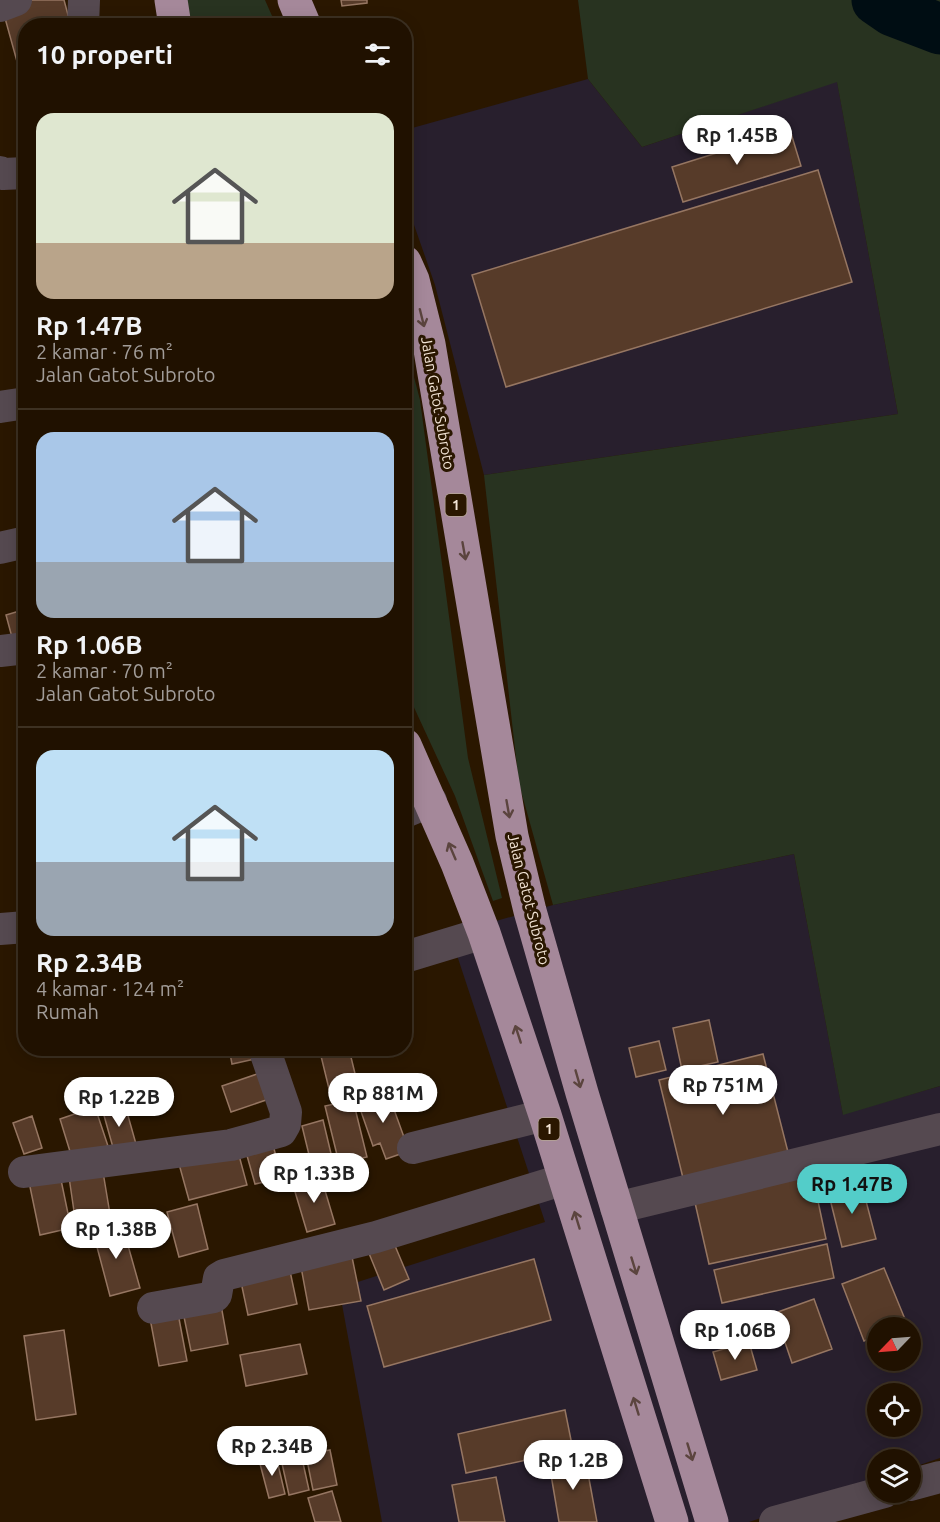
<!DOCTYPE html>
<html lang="id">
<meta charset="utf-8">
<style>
:root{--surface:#201100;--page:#2d1f0f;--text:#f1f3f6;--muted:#a29d99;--line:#3d3122;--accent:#53cdc9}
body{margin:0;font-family:Ubuntu,sans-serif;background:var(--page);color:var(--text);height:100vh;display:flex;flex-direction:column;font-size:22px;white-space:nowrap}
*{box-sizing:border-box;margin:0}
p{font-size:20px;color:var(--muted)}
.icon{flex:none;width:33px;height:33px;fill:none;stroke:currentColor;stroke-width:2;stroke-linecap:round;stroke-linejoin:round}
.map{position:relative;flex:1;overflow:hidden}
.sheet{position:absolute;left:18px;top:18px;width:394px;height:1038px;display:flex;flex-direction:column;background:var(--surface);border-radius:24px;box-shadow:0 3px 15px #0003,0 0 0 2px var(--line)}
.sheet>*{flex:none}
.needle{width:39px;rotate:245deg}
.tools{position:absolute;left:867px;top:1317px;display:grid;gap:12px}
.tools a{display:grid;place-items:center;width:54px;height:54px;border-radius:50%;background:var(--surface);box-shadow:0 3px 15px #0003,0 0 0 2px var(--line);font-size:30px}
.price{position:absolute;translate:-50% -51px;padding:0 14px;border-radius:21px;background:#fff;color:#222;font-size:20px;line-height:39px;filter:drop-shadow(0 2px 3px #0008)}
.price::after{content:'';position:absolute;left:50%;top:36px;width:18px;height:14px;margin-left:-9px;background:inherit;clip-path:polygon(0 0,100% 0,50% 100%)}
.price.on{background:var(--accent);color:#111}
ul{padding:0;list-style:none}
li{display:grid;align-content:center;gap:12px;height:318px;padding:0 18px}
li+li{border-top:2px solid var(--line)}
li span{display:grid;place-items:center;height:186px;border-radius:18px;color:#555}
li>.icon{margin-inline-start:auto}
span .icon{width:108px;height:108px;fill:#fffc;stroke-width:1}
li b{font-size:26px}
h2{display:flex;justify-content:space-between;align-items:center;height:72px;padding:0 18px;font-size:26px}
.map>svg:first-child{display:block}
.industrial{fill:#281f2d;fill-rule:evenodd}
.green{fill:#283320}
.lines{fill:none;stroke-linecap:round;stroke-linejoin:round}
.river{stroke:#000d13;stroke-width:51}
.building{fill:#573b29;stroke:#967662;stroke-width:1.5}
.minor{stroke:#554950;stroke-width:32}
.highway{stroke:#a5889a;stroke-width:33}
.oneway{stroke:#5b443e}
.labels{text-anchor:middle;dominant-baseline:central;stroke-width:6;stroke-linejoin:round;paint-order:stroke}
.shield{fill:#2a1700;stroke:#b7a796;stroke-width:1.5}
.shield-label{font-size:14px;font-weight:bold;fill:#f3e5d6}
.street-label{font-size:15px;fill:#f3e5d6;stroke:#2a1700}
</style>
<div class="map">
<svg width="940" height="1522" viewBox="0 0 940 1522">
<rect width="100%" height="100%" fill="#2a1700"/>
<path class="industrial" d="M588,79L642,147L837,81L898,414L484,475L435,285L405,199V130Z
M794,854L843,1114L940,1086V1458L911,1468L910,1460H878L877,1479L749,1522H382L339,1288L545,1222L450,934L553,905ZM878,1328H910V1360H878ZM878,1394H910V1426H878Z"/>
<path class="green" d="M186,0H265L276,25H190Z
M578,0H940V1086L843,1115L794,854L553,905L519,784L484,475L898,414L837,82L642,147L588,79Z
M405,354L409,358L420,400L468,758L502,898L493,901L455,796L405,688Z"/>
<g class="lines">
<path class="river" d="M877,0L893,11L940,29"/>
</g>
<path class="building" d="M0,0H64L71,26H26V94Z
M341,0H367V3L342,6Z
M790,130L801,166L683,202L672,167Z
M818,170L852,282L506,387L472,275Z
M26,609V638L13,641L6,615Z
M709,1020L718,1062L682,1070L673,1028Z
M659,1041L666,1070L636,1077L629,1048Z
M229,1048H257L259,1058L232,1064Z
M349,1049L360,1094L332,1101L321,1056Z
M763,1054L788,1152L683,1178L659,1080Z
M263,1072L272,1098L231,1112L222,1086Z
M387,1090L409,1151L386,1159L380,1143L373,1146L357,1100Z
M353,1100L367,1157L339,1163L325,1106Z
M125,1105L136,1144L114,1151L103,1112Z
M95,1107L108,1146L72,1158L60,1119Z
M32,1116L42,1148L24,1154L13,1123Z
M323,1120L333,1162L312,1167L302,1126Z
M271,1138L282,1178L255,1184L244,1145Z
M237,1148L247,1185L189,1200L179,1164Z
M811,1168L826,1239L709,1264L693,1194Z
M103,1172L111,1220L76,1225L69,1177Z
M60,1175L71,1228L40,1235L29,1182Z
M321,1177L335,1224L307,1232L293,1185Z
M861,1182L876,1239L842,1247L828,1191Z
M197,1204L208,1249L179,1257L167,1212Z
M122,1224L140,1288L110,1296L93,1232Z
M393,1241L409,1279L384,1290L368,1251Z
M827,1244L834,1278L722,1303L714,1270Z
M352,1257L361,1301L309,1310L301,1267Z
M534,1259L551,1320L384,1367L367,1306Z
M884,1268L907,1324L898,1328H878V1335L864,1341L842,1284Z
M290,1271L297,1304L248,1315L241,1282Z
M814,1299L832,1349L792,1363L775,1313Z
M221,1305L228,1344L191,1351L183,1312Z
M177,1308L187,1361L159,1366L149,1313Z
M64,1330L76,1414L36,1420L24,1336Z
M749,1342L757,1370L721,1380L713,1352Z
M300,1344L307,1374L246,1386L240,1355Z
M565,1410L573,1450L466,1473L458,1434Z
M330,1450L337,1485L313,1490L306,1455Z
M301,1454L309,1490L289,1495L281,1459Z
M276,1456L285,1494L269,1498L259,1460Z
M585,1457L597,1522H559L549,1463Z
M496,1477L505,1522H459L452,1485Z
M332,1491L341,1522H315L308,1498Z"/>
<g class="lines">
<path class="minor" d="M0,6L16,0
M83,26L84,0
M0,172L3,174L26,173
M0,407L26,403
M0,548L26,542
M0,651L26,648
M405,812L431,801
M0,929L26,927
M405,957L484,933
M413,1148L545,1115
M24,1172L231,1145L281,1131L285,1124L286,1112L264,1048
M616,1208L940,1129
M153,1308L214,1297L216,1295L219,1278L224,1275L376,1237L565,1179
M910,1485L940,1477
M775,1522L884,1492"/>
<path class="highway" d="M171,0L175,26
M294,0L305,26
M405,262L413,280L429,344L512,836L530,911L582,1093L712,1522
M405,745L457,863L484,933L545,1115L672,1522"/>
</g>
<defs><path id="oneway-shaft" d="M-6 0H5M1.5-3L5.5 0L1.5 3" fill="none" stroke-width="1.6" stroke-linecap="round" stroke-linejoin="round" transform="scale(1.5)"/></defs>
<g class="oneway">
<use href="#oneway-shaft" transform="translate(422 318) rotate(76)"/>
<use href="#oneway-shaft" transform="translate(464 551) rotate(80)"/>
<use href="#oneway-shaft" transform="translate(508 809) rotate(80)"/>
<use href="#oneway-shaft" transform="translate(452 851) rotate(-113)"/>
<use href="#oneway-shaft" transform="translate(518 1034) rotate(-108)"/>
<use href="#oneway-shaft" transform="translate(578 1079) rotate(74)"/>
<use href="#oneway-shaft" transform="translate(577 1220) rotate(-107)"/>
<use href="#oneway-shaft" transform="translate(634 1266) rotate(73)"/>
<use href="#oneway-shaft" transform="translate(636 1406) rotate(-107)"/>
<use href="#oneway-shaft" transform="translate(690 1452) rotate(73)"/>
</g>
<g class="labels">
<g class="shield">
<rect x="445.5" y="494" width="21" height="22" rx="4.5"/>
<rect x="538.5" y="1118" width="21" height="22" rx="4.5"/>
</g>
<g class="shield-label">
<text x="456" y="505">1</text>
<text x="549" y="1129">1</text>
</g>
<g class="street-label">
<text transform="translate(438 403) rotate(80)">Jalan Gatot Subroto</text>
<text transform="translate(529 899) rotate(76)">Jalan Gatot Subroto</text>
</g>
</g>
</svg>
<div class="tools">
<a><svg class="needle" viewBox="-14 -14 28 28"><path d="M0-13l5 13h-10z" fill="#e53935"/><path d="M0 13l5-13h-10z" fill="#a29d99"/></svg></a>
<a><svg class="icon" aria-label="locate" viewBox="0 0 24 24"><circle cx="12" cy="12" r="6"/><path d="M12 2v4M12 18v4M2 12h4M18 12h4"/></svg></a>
<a><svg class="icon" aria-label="layers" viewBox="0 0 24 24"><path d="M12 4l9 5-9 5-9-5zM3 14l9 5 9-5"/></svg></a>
</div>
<b class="price" style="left:737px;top:166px">Rp 1.45B</b>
<b class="price" style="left:723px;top:1116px">Rp 751M</b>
<b class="price" style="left:383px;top:1124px">Rp 881M</b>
<b class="price" style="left:119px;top:1128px">Rp 1.22B</b>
<b class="price" style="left:314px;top:1204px">Rp 1.33B</b>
<b class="price on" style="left:852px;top:1215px">Rp 1.47B</b>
<b class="price" style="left:116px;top:1260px">Rp 1.38B</b>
<b class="price" style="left:735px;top:1361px">Rp 1.06B</b>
<b class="price" style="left:272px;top:1477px">Rp 2.34B</b>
<b class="price" style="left:573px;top:1491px">Rp 1.2B</b>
<section class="sheet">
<h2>10 properti<svg class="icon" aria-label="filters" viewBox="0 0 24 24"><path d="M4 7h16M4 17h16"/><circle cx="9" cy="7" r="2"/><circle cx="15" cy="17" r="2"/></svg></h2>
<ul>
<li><span style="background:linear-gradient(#dfe7d0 70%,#b9a48a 0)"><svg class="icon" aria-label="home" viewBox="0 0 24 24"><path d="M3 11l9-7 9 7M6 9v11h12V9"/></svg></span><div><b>Rp 1.47B</b><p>2 kamar · 76 m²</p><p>Jalan Gatot Subroto</p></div></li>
<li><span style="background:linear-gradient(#a9c7e8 70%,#9aa5b1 0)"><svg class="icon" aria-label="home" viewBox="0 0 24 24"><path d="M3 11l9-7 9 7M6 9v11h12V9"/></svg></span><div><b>Rp 1.06B</b><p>2 kamar · 70 m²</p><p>Jalan Gatot Subroto</p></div></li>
<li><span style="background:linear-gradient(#bfe0f5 60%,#9aa5b1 0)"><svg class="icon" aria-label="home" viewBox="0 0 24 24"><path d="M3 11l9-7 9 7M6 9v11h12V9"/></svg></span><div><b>Rp 2.34B</b><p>4 kamar · 124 m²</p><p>Rumah</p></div></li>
</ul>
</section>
</div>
